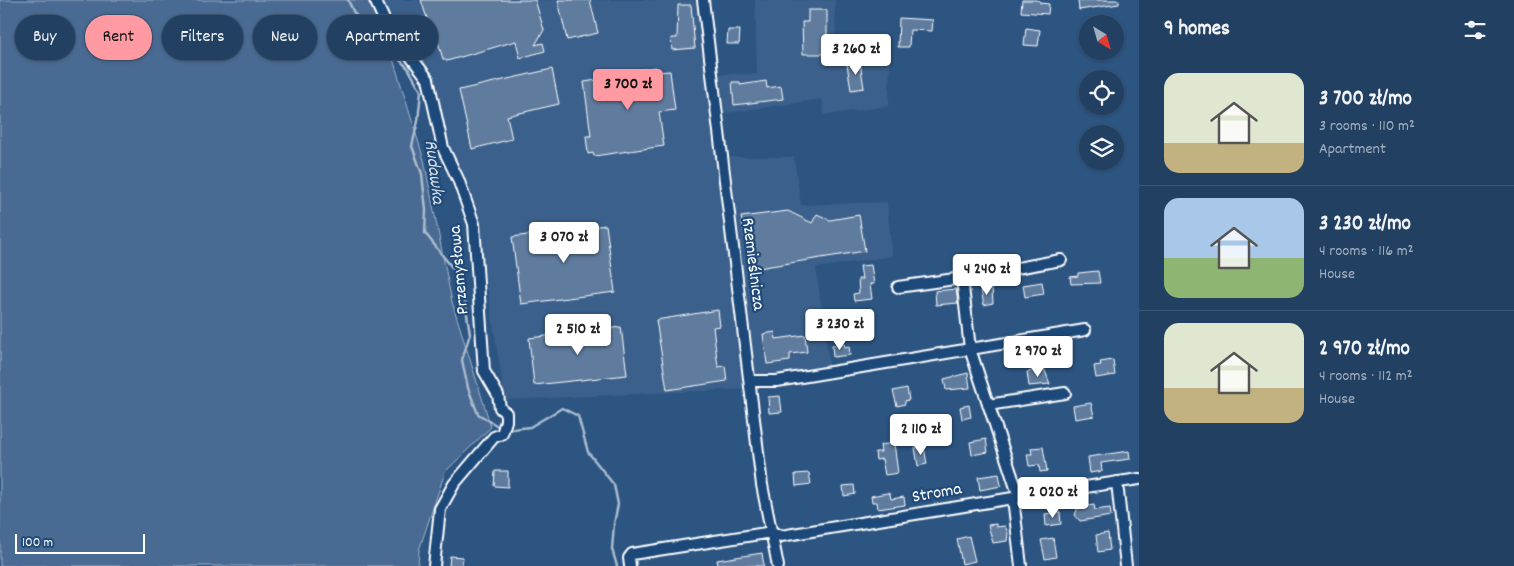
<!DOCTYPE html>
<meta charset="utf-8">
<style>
:root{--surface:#214062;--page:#294768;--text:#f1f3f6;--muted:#a2afbe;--line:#3e5977;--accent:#ff9aa2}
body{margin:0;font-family:Dekko,sans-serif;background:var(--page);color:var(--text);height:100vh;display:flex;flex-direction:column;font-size:19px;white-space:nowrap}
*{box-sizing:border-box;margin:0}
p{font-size:16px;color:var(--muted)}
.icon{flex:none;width:28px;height:28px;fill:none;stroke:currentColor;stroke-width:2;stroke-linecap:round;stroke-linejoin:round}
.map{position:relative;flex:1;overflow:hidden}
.drawer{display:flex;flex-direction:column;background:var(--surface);width:375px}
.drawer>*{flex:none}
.banner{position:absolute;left:15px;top:15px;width:475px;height:45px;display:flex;gap:10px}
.needle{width:32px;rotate:143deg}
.buttons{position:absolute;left:1079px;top:15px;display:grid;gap:10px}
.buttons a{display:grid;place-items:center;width:45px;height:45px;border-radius:50%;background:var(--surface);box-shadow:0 1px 4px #0004,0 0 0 1px var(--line);font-size:25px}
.scale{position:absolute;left:15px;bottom:12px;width:130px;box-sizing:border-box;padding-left:5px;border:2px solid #fff;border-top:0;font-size:14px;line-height:18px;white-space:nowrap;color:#fff;-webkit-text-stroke:4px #1f4a7a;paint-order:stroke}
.price{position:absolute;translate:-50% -42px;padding:0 11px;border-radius:5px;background:#fff;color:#222;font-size:16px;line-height:32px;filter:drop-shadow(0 1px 2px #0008)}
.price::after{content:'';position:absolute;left:50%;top:30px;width:15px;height:11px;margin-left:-8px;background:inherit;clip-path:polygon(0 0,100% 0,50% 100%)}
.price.selected{background:var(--accent);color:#111}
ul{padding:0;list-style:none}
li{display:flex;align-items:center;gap:15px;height:125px;padding:0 25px}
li+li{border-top:1px solid var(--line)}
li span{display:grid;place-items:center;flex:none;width:140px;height:100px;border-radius:15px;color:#555}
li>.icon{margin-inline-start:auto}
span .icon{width:60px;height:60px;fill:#fffc;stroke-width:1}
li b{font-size:21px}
h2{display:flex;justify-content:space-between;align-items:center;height:60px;padding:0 25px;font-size:21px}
.tag{padding:0 18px;border-radius:22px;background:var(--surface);box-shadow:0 1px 4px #0004,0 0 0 1px var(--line);font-size:18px;line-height:45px}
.tag.selected{background:var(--accent);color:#111}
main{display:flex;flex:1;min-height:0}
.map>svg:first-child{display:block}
.built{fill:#3b618b}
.green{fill:#486b92;stroke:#a4b5c8}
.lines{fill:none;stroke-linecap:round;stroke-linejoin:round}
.stream{stroke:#acbcce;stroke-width:2.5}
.building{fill:#5e7c9f;stroke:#fff}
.minor-casing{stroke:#fff;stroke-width:14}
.minor{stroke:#1f4a7a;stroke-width:10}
.labels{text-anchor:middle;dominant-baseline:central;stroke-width:4.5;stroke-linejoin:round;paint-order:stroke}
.street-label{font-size:18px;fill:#fff;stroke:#1f4a7a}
.water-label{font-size:19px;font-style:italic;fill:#d5dde6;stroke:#1f4a7a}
</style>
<main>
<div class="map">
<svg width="1139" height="566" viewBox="0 0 1139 566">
<rect width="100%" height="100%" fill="#2c5582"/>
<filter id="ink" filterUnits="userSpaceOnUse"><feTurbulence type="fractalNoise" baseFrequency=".02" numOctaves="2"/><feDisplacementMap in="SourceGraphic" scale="10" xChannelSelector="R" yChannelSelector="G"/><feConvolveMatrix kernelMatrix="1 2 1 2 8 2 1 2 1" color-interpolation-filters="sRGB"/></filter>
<g filter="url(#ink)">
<path class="built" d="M382,0H699L746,389L505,400L477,222L446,144L432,76L391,22Z
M755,0H835L836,52L890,56L889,106L824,115L822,99L720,114L718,74H757Z
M730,157H794L801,205L887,202L892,256L816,268L830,371L777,379L753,377Z"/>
<path class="green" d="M0,0H375L424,160L452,302L491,427L445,472L419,550L418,566H0Z"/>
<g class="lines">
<path class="stream" d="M348,0L354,13L371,32L408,68L421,91L418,121L412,146L422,174L426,210L425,233L454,270L464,295L470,334L462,360L468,388L478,414L501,428
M505,430L530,427L562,408L578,416L588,452L614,485L618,504L614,524L612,549L617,566"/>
</g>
<path class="building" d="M421,0H535L544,30L535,45L543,43L545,51L520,58L516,41L447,61L443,59L437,39L434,40Z
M558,0H590L598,33L567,40Z
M1022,0H1036L1040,1V3L1049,4L1048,14L1021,12Z
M1078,0H1119V4L1079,10Z
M678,5H691L695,48L672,50L671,38H677Z
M808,10H827V54H803L802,22H808Z
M899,18L933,20L932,31L910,30L909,47H898Z
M1026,28L1040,30L1038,46L1024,45Z
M728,30H740L739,44H727Z
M860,62L864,88L851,90L847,64Z
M656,67L657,72L670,71L675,110L659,112L664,146L594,156L593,153L588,154L586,136H591L584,82L610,78V75Z
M552,69L559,104L507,116L512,139L472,149L459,90Z
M766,81L767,88L781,86L783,99L734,105L732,82H740V85Z
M788,211L812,223L817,214L830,220L859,215L865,251L752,269L741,217Z
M606,225L615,292L521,304L512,237Z
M871,265L874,284H870L872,299L854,301L853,294L859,293L858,279H862L860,266Z
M1098,271L1100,283L1071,284L1070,277L1078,276V273Z
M1042,282L1044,294L1025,297L1023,285Z
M986,287L992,288L993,303L984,305L981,290Z
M956,289L958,303L936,305L935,291Z
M718,310L720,326L713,327L718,367L725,366L727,381L667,390L656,320Z
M621,327L627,375L534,385L529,338Z
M775,332L776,339L805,335L807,352L790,354V361L767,364L763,334Z
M844,344L845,347L849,346L850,355L833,357L832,345Z
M1113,360L1115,375L1096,378L1094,366L1101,365L1100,362Z
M1044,368L1050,384L1029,386L1027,372Z
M968,373L970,388L946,390L944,379Z
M907,388L909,400L905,401V404L897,406L893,391Z
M780,396L782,412L769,413L768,397Z
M1091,403L1094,416L1075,419L1073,406Z
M969,405L971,417L962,419L960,407Z
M907,427H914L915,436H907Z
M986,439L988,452L972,455L970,442Z
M894,443L898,473L885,475L882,459L876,460L875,452H881L880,445Z
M924,447L927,464L918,466L915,448Z
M1043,447L1047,471L1040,472L1039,465L1029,466L1027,454H1032L1031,448Z
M1129,451L1130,459L1101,463L1102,471L1090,473L1088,457Z
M495,471H508V487L494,486Z
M809,473L811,484L796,486L795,474Z
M999,474L1001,486L980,490L978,477Z
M854,485L855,494L844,496L843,486Z
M887,493L890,494L891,499L904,497L905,505L878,509L877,502H872L871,496Z
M1094,505L1095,510L1110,508L1111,516L1080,521L1075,515L1078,507Z
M1060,512L1061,524L1046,526L1045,514Z
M996,524V527L1005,526L1008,533L1007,541L993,543L988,525Z
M1108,533L1110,550L1098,552L1096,535Z
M969,536L975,561L962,564L957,539Z
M1053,538L1056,557L1045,559L1041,540Z
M762,553L764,566H718L717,560Z
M450,556L463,557L462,566H449Z"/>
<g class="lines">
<g class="minor-casing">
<path id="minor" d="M375,0L387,26L428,79L443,148L458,179L474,224L484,371L498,395L500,408L506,413V421L502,434L494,437L454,484L440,509L434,566
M703,0L762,485L778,566
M962,278L1061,260
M898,287L962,278L970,349L1019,497
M751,381H777L1085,330
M988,405L1065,393
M1117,482L1126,566
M1013,498L1021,566
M772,532L781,536L1019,497L1139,479
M630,566L629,558L632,554L772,532"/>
</g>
<use href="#minor" class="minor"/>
</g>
</g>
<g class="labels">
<g class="street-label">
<text transform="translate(752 264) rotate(83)">Rzemieślnicza</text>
<text transform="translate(460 270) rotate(-95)">Przemysłowa</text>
<text transform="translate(937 494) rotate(-10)">Stroma</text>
</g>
<g class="water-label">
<text transform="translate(433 172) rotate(83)">Rudawka</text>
</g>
</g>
</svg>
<div class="buttons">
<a><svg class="needle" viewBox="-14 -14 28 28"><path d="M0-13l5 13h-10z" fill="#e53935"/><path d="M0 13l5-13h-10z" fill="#a2afbe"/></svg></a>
<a><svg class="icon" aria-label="locate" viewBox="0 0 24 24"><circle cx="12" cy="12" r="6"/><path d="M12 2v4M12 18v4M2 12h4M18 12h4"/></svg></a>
<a><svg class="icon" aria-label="layers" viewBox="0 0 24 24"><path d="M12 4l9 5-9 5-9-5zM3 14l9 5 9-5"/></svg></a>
</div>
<div class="scale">100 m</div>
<b class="price" style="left:856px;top:76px">3 260 zł</b>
<b class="price selected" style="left:628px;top:111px">3 700 zł</b>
<b class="price" style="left:564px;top:264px">3 070 zł</b>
<b class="price" style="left:987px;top:296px">4 240 zł</b>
<b class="price" style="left:840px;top:351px">3 230 zł</b>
<b class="price" style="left:578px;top:356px">2 510 zł</b>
<b class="price" style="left:1038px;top:378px">2 970 zł</b>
<b class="price" style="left:921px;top:456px">2 110 zł</b>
<b class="price" style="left:1053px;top:519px">2 020 zł</b>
<div class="banner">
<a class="tag">Buy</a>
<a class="tag selected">Rent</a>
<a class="tag">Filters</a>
<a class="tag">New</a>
<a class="tag">Apartment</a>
</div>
</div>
<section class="drawer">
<h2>9 homes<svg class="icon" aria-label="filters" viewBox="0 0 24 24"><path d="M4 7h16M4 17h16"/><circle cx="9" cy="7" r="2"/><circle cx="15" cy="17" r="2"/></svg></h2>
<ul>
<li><span style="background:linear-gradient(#dfe7d0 70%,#c2b280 0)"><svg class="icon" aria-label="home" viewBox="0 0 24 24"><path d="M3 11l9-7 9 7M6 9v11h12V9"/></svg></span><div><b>3 700 zł/mo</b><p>3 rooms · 110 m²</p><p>Apartment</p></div></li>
<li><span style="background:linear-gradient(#a9c7e8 60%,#8fb573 0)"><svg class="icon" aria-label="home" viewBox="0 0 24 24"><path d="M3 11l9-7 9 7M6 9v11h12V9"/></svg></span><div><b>3 230 zł/mo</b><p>4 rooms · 116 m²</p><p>House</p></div></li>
<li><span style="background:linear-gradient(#dfe7d0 65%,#c2b280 0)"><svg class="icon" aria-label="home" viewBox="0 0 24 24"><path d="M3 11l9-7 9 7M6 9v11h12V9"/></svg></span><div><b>2 970 zł/mo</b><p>4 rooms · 112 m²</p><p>House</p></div></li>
</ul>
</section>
</main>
